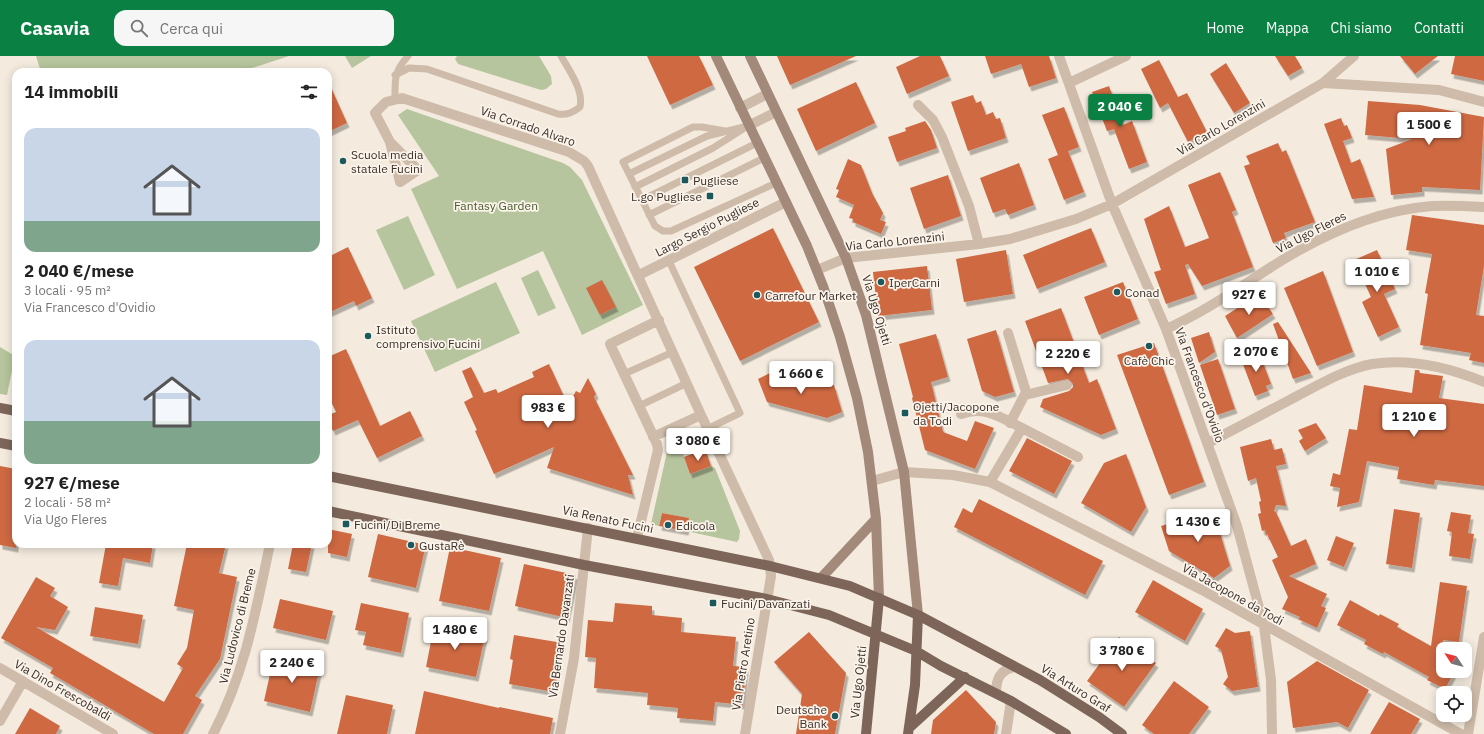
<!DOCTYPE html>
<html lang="it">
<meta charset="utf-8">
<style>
:root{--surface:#fff;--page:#f6f6f6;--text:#222;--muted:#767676;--accent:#0b8043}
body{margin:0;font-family:"IBM Plex Sans",sans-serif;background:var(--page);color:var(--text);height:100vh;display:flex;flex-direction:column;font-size:15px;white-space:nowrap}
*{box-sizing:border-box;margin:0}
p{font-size:13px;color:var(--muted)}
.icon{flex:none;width:22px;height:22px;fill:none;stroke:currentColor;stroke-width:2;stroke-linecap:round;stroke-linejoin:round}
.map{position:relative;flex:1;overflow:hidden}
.side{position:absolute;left:12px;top:12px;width:320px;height:480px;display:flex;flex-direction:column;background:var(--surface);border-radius:12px;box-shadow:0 2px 10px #0003}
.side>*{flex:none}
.needle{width:26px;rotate:306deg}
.fabs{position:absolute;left:1436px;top:586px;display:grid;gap:8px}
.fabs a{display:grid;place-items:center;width:36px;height:36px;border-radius:8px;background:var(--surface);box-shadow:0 2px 10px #0003;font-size:20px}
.price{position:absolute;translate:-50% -34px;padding:0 9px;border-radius:4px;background:#fff;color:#222;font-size:13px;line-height:26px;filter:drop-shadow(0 1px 2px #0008)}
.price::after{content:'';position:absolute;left:50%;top:24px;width:12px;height:9px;margin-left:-6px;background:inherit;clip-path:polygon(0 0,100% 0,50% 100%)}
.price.current{background:var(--accent);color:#fff}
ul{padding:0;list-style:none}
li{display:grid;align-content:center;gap:8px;height:212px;padding:0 12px}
li span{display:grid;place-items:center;height:124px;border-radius:12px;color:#555}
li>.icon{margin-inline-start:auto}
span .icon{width:72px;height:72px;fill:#fffc;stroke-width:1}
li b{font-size:17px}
h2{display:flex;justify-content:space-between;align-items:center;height:48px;padding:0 12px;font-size:17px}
header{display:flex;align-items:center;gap:24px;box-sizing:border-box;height:56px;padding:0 20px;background:var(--accent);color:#fff}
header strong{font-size:19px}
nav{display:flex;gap:22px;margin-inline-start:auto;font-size:14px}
.search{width:280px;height:36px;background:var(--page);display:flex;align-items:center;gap:10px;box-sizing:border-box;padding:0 14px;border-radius:12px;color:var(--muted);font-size:15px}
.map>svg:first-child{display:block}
.green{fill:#b6c59d}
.building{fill:#ce6943;filter:url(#shadow)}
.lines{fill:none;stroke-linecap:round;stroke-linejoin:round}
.service{stroke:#cebba9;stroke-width:7}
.minor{stroke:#cebba9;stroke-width:10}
.secondary{stroke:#a2897a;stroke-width:10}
.primary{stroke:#7d6659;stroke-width:10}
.poi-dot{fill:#1b595f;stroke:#fbf4eb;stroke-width:1.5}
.labels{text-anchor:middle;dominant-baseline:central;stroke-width:3.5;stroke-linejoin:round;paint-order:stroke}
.street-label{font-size:12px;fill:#3a2f29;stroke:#fbf4eb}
.poi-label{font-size:12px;fill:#3a2f29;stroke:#fbf4eb;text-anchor:start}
.park-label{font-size:12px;fill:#485a2b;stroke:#fbf4eb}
</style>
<header>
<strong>Casavia</strong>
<div class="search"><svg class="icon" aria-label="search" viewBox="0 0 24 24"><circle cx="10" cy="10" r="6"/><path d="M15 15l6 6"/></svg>Cerca qui</div>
<nav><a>Home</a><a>Mappa</a><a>Chi siamo</a><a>Contatti</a></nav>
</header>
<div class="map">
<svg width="1484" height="678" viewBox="0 0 1484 678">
<defs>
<filter id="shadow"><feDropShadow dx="2.5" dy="4.5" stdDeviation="0" flood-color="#0004"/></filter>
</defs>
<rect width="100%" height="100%" fill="#f4ebde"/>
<path class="green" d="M36,0H289L240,16H41Z
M345,0H371L352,12Z
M457,0H539L551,20L552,28L546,33L541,34L458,8L455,3Z
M407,53L563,107L570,111L582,124L643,249L582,279L543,195L457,233L411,133L439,120L398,59Z
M408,160L435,219L404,234L376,174Z
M538,214L556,252L538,260L521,222Z
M496,226L520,277L435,316L411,265Z
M0,291L15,300L7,339L0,338Z
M681,392L690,418L711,410L715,412L740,475L739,483L737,486L686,475L688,462L662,457L659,470L651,468L667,396Z"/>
<path class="building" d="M647,0H699L713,29L670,49Z
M777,0H856L790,29Z
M920,0H940L949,20L907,38L896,11Z
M985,0H1049L1056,22L1029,31L1021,8L991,18Z
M1275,0H1295L1302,12L1288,20Z
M1400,0H1438L1415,18Z
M1455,0H1484V25L1451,18Z
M1159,4L1178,41L1187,37L1207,76L1188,86L1168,47L1160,52L1141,13Z
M1226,7L1250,47L1234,57L1210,18Z
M328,25L347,67L328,76Z
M856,26L875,67L816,95L797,53Z
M1109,30L1123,69L1132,65L1147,106L1129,113L1114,73L1107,75L1092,36Z
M973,39L976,47L981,45L986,59L993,56L996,63L1000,62L1006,82L968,95L951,46Z
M1368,45L1420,49L1484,61L1480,134L1422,131V136L1391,139L1386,93L1412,83L1365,79Z
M1064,51L1079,91L1058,99L1042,59Z
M1341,62L1344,70L1347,69L1352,82L1343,85L1351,107L1360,103L1374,141L1352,143L1324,68Z
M925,65L931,74L937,92L897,106L888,81L906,75L905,72Z
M1278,87L1282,96L1286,94L1315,166L1284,177L1286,182L1273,187L1244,110L1250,108L1246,100Z
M1068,95L1084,136L1064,144L1048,103Z
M848,103L861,109L872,137L883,157L880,164L886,166L881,178L853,166V163L849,162L854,149L836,141L839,134L836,133Z
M1019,107L1034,149L1008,159L1005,153L993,157L980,122Z
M1220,116L1236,154L1232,156L1253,211L1202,230L1188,208L1185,209L1195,238L1166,248L1154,216L1161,214L1144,163L1169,150L1185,191L1209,182L1188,129Z
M948,119L961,160L924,173L910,132Z
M1412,159L1484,169V210L1476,259L1484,260V307L1469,304L1471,297L1420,289L1428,238L1425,237L1432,198L1406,194Z
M773,172L819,266L740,305L694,211Z
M1091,172L1105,206L1037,233L1023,199Z
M348,191L372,242L356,250L354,245L328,257V201Z
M1006,194L1013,238L964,246L956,203Z
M1377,194L1395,233L1384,238L1399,271L1378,281L1362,246L1371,241L1354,204Z
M927,210L932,254L878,260L873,216Z
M1323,215L1353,296L1317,310L1284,232Z
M602,224L616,251L600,259L586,232Z
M1123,226L1138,263L1099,279L1084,241Z
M1259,238L1273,258L1237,282L1225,260Z
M1061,252L1089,327L1097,323L1116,373L1101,379L1040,351L1043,343L1069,335L1073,331V328L1068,323L1048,327L1025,265Z
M1278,266L1311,317L1293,323L1273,268Z
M996,274L1014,336L995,341L982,335L967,283Z
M1209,276L1215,296L1199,307L1191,282Z
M936,278L948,321L931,326L943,376L967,385L975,365L994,372L975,413L925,394L912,342L913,341L899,288Z
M1154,287L1204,426L1169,439L1117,299Z
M346,293L380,370L410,355L422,380L377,402L358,364L333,375L328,364V359L336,356L328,339V301Z
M1259,296L1271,328L1266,330L1268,335L1255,340L1241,303Z
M1218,303L1235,353L1217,359L1200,309Z
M549,308L568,349L576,335L580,337L588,322L596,338L594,341L633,419H628L633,439L547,412L554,391L494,418L475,375L477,374L464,346L473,341L462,315L471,311L484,337L496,333L498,337L534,321L532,316Z
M1415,314H1419L1420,317L1443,320L1439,342L1484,348V430L1435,424L1434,429L1397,423L1399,411L1367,405L1359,446L1337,451L1340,432L1330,430L1333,417L1340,419L1349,373L1357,374L1364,329L1412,337Z
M772,316L834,329L842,356L827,362L767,346L758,323Z
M1316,367L1326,382L1305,395L1299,385L1303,382L1298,374Z
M1027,382L1072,405L1054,438L1009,415Z
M1271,383L1274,394L1282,392L1286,408L1276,410L1286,450L1276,449L1274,455L1276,456L1291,490L1306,483L1316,508L1289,520L1327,538L1321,550L1326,552L1317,572L1298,563L1300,561L1282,553L1288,541L1272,504L1278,501L1267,478L1266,481L1265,474L1262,475L1258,458L1261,457L1259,446L1261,445L1256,422L1248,425L1240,391Z
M705,393L711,410L690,418L684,401Z
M1126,398L1146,451L1131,476L1081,447L1104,407Z
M0,410L16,413V492L0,489Z
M979,443L1103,505L1085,539L954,471L963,452L972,457Z
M1394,453L1420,457L1412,512L1386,508Z
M1213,454L1230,510L1214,522L1169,495L1161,470Z
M1451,456L1471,459L1468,477L1474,478L1470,503L1449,500L1452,476L1447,475Z
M662,457L689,462L686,475L659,470Z
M328,473L352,478L347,501L328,497Z
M378,478L426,489L416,532L368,521Z
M1336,480L1354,487L1344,511L1327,504Z
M106,488H153L150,507L123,502L118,530L99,527Z
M187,488H226L219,517L237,521L220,603L195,640L202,644L183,678H154L50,617L53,612L1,582L36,521L55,532L50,540L68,551L55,574L36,571L164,646L183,612L177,608L187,592L194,554L174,550Z
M293,488H312L306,516L288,513Z
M450,491L501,502L489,555L439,545Z
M524,508L576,519L567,562L515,550Z
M1153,524L1203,553L1185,585L1135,556Z
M1440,526L1467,530L1459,586L1443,584V615H1455L1445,633L1427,624L1429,621L1384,596L1383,598L1364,588L1366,584L1337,569L1350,544L1379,560L1380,558L1399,568L1397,571L1431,590Z
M280,543L333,555L326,584L273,572Z
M361,547L409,557L401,597L363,589L366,576L355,574Z
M615,547L652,550V559L682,562L681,576L736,581L733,610L746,611L743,649L715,646L713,665L677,662L678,652L647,649L648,637L594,632L596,602L585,601L588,564L613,566Z
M95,551L143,559L138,588L90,580Z
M434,570L485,580L476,621L426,611Z
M1226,572L1235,577L1250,575L1258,631L1232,635L1223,628L1228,621L1221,594L1215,590Z
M809,576L846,617L835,678H796L802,638L774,606Z
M514,579L563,587L554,636L509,628L513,604L510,603Z
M1119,581L1156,607L1124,651L1087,625Z
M274,600L320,611L310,656L264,645Z
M1317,605L1369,634L1348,672L1337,666L1293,672L1287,626Z
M1174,625L1209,651L1189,678H1154L1142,669Z
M966,634L996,666L994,678H931L933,664Z
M424,635L499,652V651L553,662L550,678H415Z
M346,639L393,649L387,678H337Z
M1389,646L1420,663L1411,678H1370Z
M30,652L60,670L56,678H15Z"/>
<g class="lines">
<path class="service" d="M395,19L409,12L427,13L558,58C567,59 572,57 580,51C584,35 569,14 561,0
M395,43C395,22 394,16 408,0
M725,75L702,71H693L623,106L655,170L663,175H671L776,127
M629,118L707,80L748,70
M635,131L713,92L743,73
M642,144L757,87
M649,159L764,102
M669,205L740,357L707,373
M624,318L673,296
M639,350L687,327"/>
<path class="minor" d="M1059,0L1112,148L1166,273L1237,470L1264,570L1271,624L1272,678
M1069,27L1126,0
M1323,27L1354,0
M918,49L933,64L942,81L969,150L979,188
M740,52L767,38
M748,70L776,56
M390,86L418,114L400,126L390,86L375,57L386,46L402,42L569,96L584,105L588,110L701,359L769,504L771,520L745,678
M817,214L846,202L979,188L1010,183L1076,163L1112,148L1323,27L1439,34L1484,46
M639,219L786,146
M1166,273C1209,254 1245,227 1284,203C1329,176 1379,154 1432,150C1449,149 1467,150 1484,151
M1008,277L1026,336L1010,367
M1025,339L1067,329
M961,358C984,349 1002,362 1022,372L990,426
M1022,372L1078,401
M653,381L701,359
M1208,387C1238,371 1269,355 1299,339C1322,327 1346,313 1372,308C1411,302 1448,311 1484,326
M872,425L904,416L953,419L990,426L1202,534L1461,678
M637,482L658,394L657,388L610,288L659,264
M0,612L113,678
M996,637C996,623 1000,614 1014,611
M0,665L23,625
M213,678C245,617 256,554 270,488
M560,678L574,602L588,472
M1006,678L1011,645
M1468,678L1484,581"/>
<path class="secondary" d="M716,0L807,190L823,230L840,281L857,342L868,396L876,463L879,542
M750,0L846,202L866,259L904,416L918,559
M822,521L876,463"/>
<path class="primary" d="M0,352L16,355
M0,387L16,390
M328,420L770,510L850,530L918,559L1040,624L1099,661L1122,678
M328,455L584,509L767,543L829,559L916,595L941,610L1011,645L1066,678
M909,672L965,621
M866,678L879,542
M908,678L915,629L918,559"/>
</g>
<g class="poi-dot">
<circle cx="343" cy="105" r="4"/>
<rect x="681" y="120" width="8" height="8" rx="2"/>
<rect x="706" y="136" width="8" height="8" rx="2"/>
<circle cx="881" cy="226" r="4"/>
<circle cx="1117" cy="236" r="4"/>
<circle cx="757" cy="239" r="4"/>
<circle cx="368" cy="280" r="4"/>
<circle cx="1149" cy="290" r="4"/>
<rect x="901" y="353" width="8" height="8" rx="2"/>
<rect x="342" y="464" width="8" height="8" rx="2"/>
<circle cx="668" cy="469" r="4"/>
<circle cx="411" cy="489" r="4"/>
<rect x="709" y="543" width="8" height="8" rx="2"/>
<circle cx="835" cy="660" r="4"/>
</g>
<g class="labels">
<g class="street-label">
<text transform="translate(528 70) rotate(19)">Via Corrado Alvaro</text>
<text transform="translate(1221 71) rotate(-30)">Via Carlo Lorenzini</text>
<text transform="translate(707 171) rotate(-27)">Largo Sergio Pugliese</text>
<text transform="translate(1311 176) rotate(-27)">Via Ugo Fleres</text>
<text transform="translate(895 185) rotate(-6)">Via Carlo Lorenzini</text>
<text transform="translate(877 254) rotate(73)">Via Ugo Ojetti</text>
<text transform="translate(1200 329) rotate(70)">Via Francesco d'Ovidio</text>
<text transform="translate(608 463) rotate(12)">Via Renato Fucini</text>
<text transform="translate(1233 538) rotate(29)">Via Jacopone da Todi</text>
<text transform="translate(237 570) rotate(-76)">Via Ludovico di Breme</text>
<text transform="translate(561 580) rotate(-82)">Via Bernardo Davanzati</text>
<text transform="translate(743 608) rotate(-81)">Via Pietro Aretino</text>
<text transform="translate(858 626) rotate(-84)">Via Ugo Ojetti</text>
<text transform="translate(1076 632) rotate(32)">Via Arturo Graf</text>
<text transform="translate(63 634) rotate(30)">Via Dino Frescobaldi</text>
</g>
<g class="poi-label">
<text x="351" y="98">Scuola media<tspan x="351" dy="14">statale Fucini</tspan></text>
<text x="693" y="124">Pugliese</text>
<text x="702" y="140" text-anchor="end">L.go Pugliese</text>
<text x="889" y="226">IperCarni</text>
<text x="1125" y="236">Conad</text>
<text x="765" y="239">Carrefour Market</text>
<text x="376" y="273">Istituto<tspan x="376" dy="14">comprensivo Fucini</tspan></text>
<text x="1149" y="304" text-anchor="middle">Cafè Chic</text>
<text x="913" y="350">Ojetti/Jacopone<tspan x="913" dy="14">da Todi</tspan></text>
<text x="354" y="468">Fucini/Di Breme</text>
<text x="676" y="469">Edicola</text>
<text x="419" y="489">GustaRè</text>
<text x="721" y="547">Fucini/Davanzati</text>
<text x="827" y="653" text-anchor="end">Deutsche<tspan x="827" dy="14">Bank</tspan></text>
</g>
<g class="park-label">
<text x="496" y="149">Fantasy Garden</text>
</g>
</g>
</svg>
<div class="fabs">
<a><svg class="needle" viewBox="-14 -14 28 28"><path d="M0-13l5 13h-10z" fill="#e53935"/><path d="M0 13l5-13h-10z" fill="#767676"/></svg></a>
<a><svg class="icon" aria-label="locate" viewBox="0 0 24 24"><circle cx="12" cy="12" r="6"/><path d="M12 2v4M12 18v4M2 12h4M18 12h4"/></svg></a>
</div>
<b class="price current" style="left:1120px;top:72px">2 040 €</b>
<b class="price" style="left:1429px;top:90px">1 500 €</b>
<b class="price" style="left:1377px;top:237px">1 010 €</b>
<b class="price" style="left:1249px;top:260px">927 €</b>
<b class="price" style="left:1256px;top:317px">2 070 €</b>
<b class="price" style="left:1068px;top:319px">2 220 €</b>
<b class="price" style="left:801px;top:339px">1 660 €</b>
<b class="price" style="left:548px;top:373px">983 €</b>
<b class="price" style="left:1414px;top:382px">1 210 €</b>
<b class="price" style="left:698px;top:406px">3 080 €</b>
<b class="price" style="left:1198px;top:487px">1 430 €</b>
<b class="price" style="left:455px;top:595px">1 480 €</b>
<b class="price" style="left:1122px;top:616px">3 780 €</b>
<b class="price" style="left:292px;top:628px">2 240 €</b>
<section class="side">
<h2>14 immobili<svg class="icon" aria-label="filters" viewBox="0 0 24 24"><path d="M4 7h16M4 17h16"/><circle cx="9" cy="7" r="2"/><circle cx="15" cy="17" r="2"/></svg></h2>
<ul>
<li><span style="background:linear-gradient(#c9d6e8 75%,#7fa58c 0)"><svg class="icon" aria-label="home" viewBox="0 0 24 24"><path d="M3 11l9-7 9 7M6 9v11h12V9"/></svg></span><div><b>2 040 €/mese</b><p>3 locali · 95 m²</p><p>Via Francesco d'Ovidio</p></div></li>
<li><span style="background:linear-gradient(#c9d6e8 65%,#7fa58c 0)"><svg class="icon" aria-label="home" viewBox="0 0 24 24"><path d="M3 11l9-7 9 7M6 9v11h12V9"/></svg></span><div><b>927 €/mese</b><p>2 locali · 58 m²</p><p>Via Ugo Fleres</p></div></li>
</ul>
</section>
</div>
